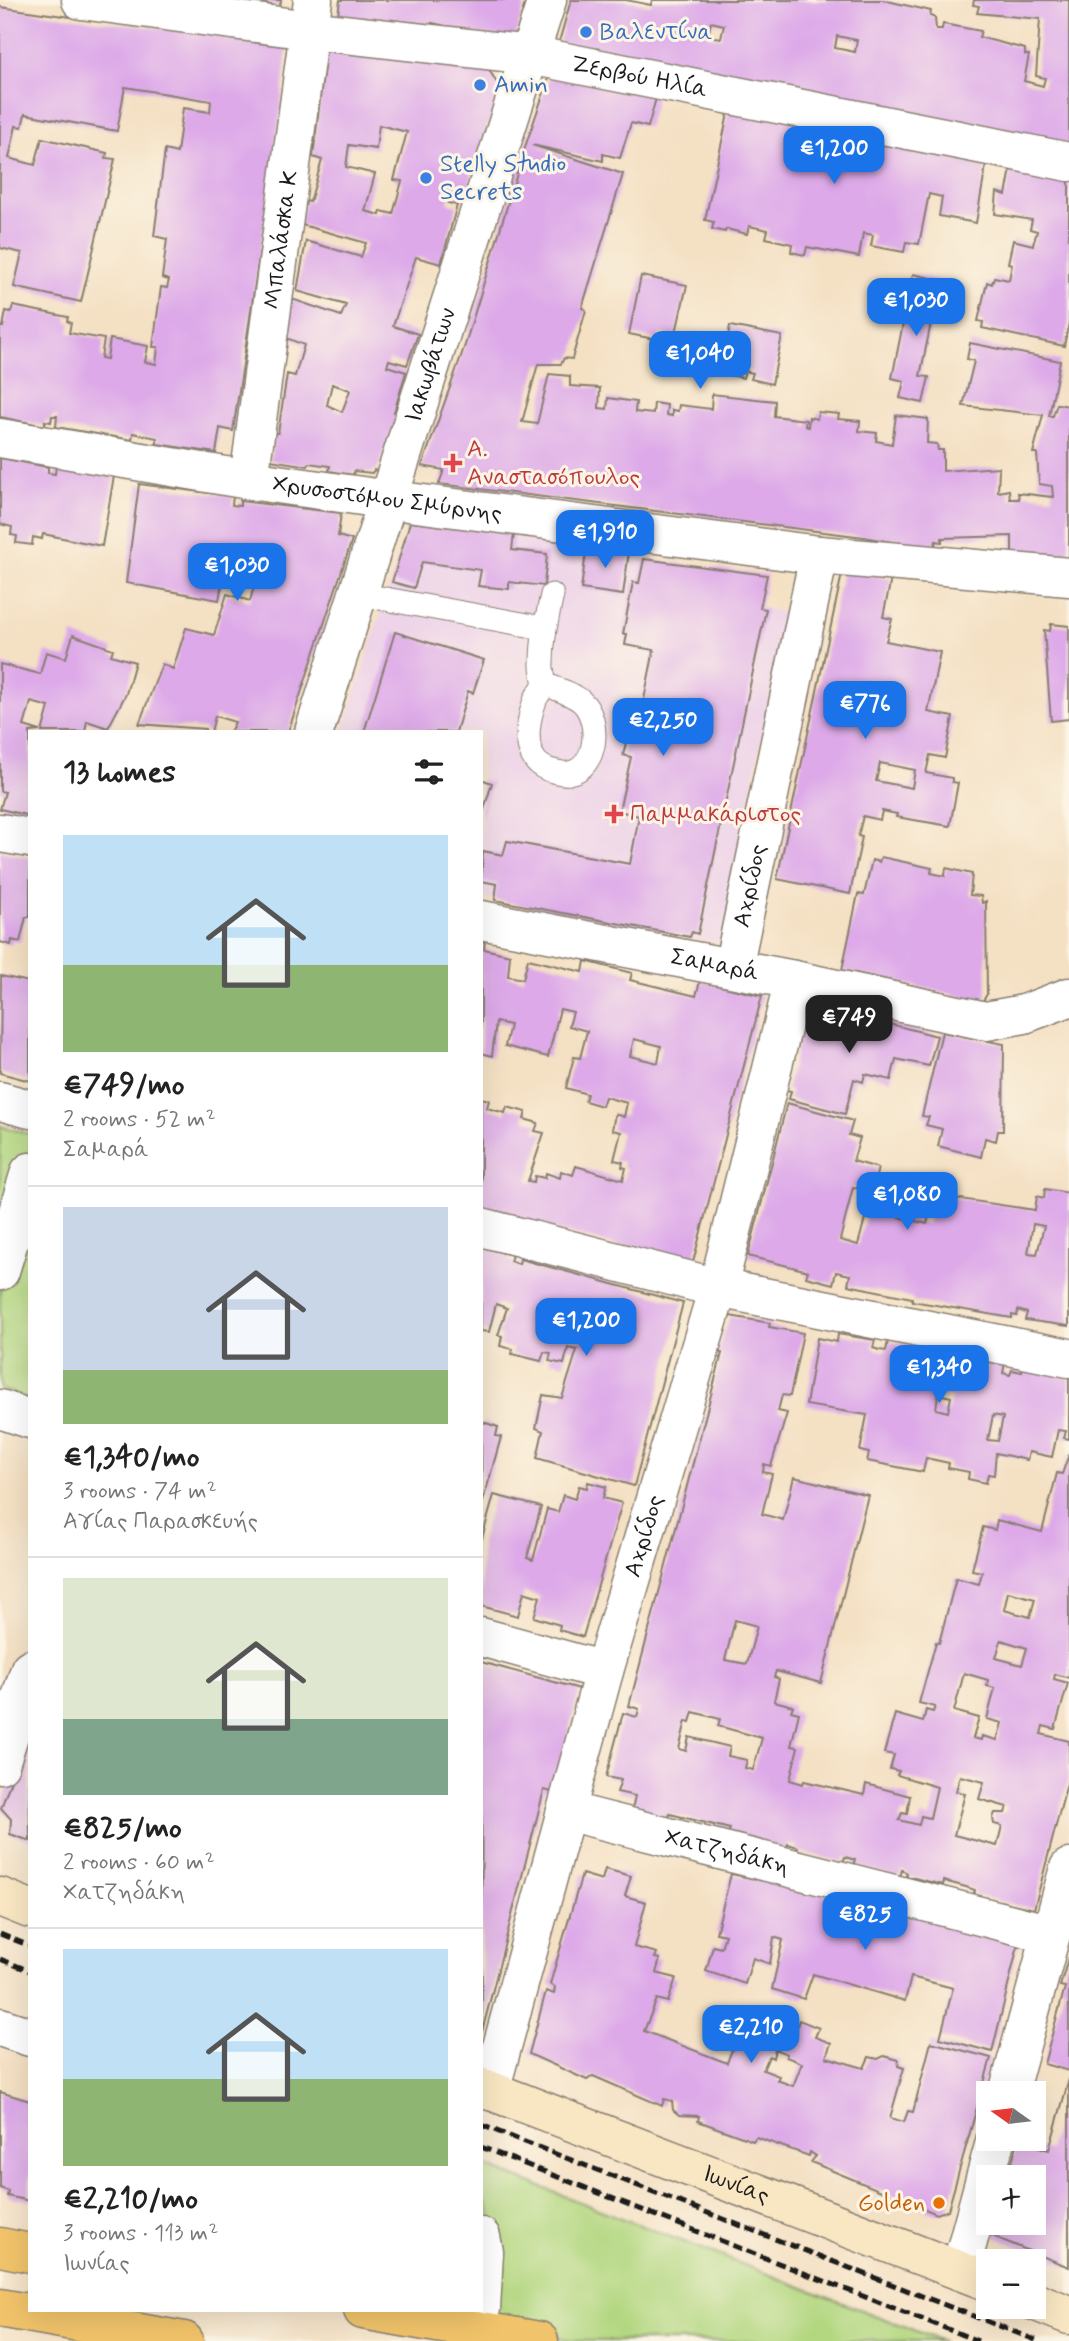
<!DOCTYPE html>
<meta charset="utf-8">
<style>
:root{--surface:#fff;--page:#f2f2f2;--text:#222;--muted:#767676;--line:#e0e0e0;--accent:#1a73e8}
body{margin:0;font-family:Mynerve,sans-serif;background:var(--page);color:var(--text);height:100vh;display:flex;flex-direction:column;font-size:26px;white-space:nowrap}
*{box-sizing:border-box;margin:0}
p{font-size:23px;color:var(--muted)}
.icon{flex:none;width:38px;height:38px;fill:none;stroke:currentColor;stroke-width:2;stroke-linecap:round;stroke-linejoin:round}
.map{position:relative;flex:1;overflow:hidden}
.details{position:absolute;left:28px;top:730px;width:455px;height:1582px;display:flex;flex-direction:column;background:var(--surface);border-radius:0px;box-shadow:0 7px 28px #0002}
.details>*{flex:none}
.needle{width:46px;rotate:284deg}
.tools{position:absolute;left:976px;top:2081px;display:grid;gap:14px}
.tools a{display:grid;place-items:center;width:70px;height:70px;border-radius:0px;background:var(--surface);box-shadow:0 7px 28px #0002;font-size:35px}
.price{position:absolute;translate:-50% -60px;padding:0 16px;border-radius:14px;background:var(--accent);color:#fff;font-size:23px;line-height:46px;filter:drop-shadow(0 2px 4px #0008)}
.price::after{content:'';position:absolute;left:50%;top:42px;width:21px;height:16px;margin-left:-10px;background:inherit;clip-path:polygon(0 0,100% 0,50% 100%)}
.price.selected{background:#222;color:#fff}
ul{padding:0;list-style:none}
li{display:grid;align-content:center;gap:14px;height:371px;padding:0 35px}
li+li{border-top:2px solid var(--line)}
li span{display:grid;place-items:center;height:217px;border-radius:0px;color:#555}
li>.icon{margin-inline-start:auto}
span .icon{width:126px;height:126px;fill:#fffc;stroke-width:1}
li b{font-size:30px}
h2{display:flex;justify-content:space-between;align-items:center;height:84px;padding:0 35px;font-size:30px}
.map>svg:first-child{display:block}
.built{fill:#edd1e9}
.green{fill:#b2d780;stroke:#677a4e;stroke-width:2}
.building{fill:#dda9e9;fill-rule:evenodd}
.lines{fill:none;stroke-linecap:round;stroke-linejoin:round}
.lane-casing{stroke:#887e70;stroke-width:25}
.street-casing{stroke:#887e70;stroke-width:41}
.secondary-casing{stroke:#887e70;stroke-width:41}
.primary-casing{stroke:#887e70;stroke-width:41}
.lane{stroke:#fff;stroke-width:23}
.street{stroke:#fff;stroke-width:38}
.secondary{stroke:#f9e7c3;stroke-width:38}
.primary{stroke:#f1c36a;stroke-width:38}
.rail{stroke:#1c1c1c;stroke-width:5;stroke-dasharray:10 5;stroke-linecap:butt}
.shop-dot{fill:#3f7fe0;stroke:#fcf5e5;stroke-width:2.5}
.health-dot{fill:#e0444e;stroke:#fcf5e5;stroke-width:2.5}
.food-dot{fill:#e8710a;stroke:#fcf5e5;stroke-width:2.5}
.labels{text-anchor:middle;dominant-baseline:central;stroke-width:6;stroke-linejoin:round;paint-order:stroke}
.shop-label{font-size:24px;fill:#366cbe;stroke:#fcf5e5;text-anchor:start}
.street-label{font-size:24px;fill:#1c1c1c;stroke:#fcf5e5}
.health-label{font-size:24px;fill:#be3a42;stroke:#fcf5e5;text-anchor:start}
.food-label{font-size:24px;fill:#c56008;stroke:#fcf5e5;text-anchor:end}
</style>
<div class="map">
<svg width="1069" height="2341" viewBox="0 0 1069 2341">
<rect width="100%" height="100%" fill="#fcf5e5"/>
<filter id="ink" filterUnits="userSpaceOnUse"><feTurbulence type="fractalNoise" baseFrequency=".0143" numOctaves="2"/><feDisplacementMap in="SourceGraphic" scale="14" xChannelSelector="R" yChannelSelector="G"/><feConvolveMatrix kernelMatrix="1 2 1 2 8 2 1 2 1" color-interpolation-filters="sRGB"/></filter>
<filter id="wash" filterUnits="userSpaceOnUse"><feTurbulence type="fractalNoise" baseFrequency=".00686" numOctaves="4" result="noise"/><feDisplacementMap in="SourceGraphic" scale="28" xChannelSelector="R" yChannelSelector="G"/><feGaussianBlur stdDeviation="1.57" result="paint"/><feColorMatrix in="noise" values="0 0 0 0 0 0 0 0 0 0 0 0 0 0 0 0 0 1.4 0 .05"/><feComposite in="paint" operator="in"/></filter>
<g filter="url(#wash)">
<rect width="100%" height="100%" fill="#f4e0c3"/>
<path class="built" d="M410,522L514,534L646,553L645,559L767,575L760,608L785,613L722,944L481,897V732H343Z"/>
<path class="green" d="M0,1126L30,1134V1399L0,1389Z
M481,2164L942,2341H572L485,2326L493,2269L494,2221L481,2193Z"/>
<g id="blocks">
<path class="building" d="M247,0H281L280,7Z
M340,0H526L515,38L442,30V25L432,23V29L338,15Z
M571,0H626L651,5L652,0H883L931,11L930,16L935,18L936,29H942L943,24L981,31L979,37L1025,49V55H1029L1024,81L1043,86L1045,78L1036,76L1040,19L977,13L979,6L973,5L974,0H1069V144L559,42ZM711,22L724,25L721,38L708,36ZM837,36L857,40L855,52L835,48Z
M0,7L120,24L288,41L279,123L233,431L220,428L216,453L157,444V438L133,433L132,440L56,427L57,416H52L51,422L45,421V426L0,417V327H3L6,311L11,312L13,306L68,317L67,321L71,323L69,333L104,339L101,358L107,359L110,339L148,346L145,362L156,364L158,347H153L161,287L167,288L169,280L162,278L167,239L154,236L165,150L177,153L183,108L210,112L211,101L125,87L117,131L25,114L22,127L16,126L9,158L35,165L42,138L107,153L106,158L115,159L81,302L14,287L22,253L0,248Z
M326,50L488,68L500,88L464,200L450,195L448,203L457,205L441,264L416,257L393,326L418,334L407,365L389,360L387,366L406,372L394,412L398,413L377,471L374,470L372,473L354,471L353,475L329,471L330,466L309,463L308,466L270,460L274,433H278L287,374L295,376L304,345L284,337L292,299L341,316L346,305L297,291L306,241L361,257L366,243L299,224L306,201L310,202L322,160L313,157ZM379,125L407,132L394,180L402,181L393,214L381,211L380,215L365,211L375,174L346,167L349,145L376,149ZM332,384L350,390L342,412L327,405Z
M551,72L658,91L648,127L631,123L620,158L603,154V161L532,145L623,174L582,308L586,310L572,359L564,358L561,364H538L522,422L537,424L549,374L570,376V386L600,388L599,408L607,409L608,398L636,402L635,412L653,414L654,403L667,405L666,415L672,416V410L678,411L679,405L711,409L712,394L775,401L774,416L806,420L805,426L808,427L809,417L817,419L818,412L839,414L838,419L860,421L859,431L877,433L876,441L892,444L896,415L928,419L927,443L937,444L938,450H943V471L999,467L998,492L1009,490L1010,499H1019L1018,493L1053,497L1052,486L1039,484L1037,453H1033L1043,415L963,406L974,361L967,359L970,343L1060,361L1049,416H1053L1057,404L1069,406V567L1012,554V536L942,538V542L936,541L934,550L864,537L439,484L444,470L422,466L465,345L526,144Z
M729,109L987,160L976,223L939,216L942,197L929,194L919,244L906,242L904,252L871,246L873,235L863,233L859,257L807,247L805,255L791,252L792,244L766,238L768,230L749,226L747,234L726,229L725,232L712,229L714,222L705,220Z
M1012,164L1069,174V323L1064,346L982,328L983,322L978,321L987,282L992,284L994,277L1009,280L1012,264L1008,263L1013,240L1033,245L1037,231L1030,229L1032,220L995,214L997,192L1006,195Z
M913,274L940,280L920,376L929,377L923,403L900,398L904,381L892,378Z
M641,276L687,285L675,337L660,333L659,340L629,334Z
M730,326L782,336L772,384L751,379L753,373L745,371L743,378L721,373Z
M0,458L48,467V473L55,474L56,466L114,476L102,546L43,534L42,539L33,537L32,545L16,543L17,536L11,535L12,527L0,524Z
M139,484L233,496L232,505L240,506V501L341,513L338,536L352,540L288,732H230L235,722L215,716L211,732H205V729L139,724L162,664L173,669L186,628L214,635L227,594L250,601L256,578L224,573L219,600L126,583Z
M410,522L514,534L512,550L547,554L544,586L509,582V589L478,586L481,570L422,562L414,588L392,582Z
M587,545L629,551L623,595L581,589Z
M644,559L767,575L760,608L766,609L698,934L692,932L690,937L495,900L497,884L481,881L483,851L503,855L507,841L630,864L639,816L619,811L631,757L623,755L631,722L639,724L654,650L625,645L627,634H623L633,582L639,583Z
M843,569L891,579L883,617L892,619L886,641L940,652L928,712L953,717L945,758L930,755L926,773L952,778V782L958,783L950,826L896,817L897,814L882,811L880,820L863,816L858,836L862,837L850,894L777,879ZM880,763L915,770L912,788L876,781Z
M1051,624L1069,626V719L1051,721L1044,630L1050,631Z
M395,632L484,660L473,693L468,691L456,732H364Z
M73,635L113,649L111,655L135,662L126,694L108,728L87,721L85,732H42L49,707L31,702L24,726L40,731L30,732V816L0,809L5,792L0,791V664L40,674L46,652L66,658Z
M481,779L492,783L482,816H481Z
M0,851L30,858V917H26L20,942L12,940L11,945L0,942Z
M881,857L932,868L931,873L945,876L946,868L972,874L970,895L981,896L982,903L986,901L987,994L983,1001L842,970L858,894L864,895L872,860L879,862Z
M481,941L485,942L484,949L510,955L508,976L523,979L528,959L583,972L585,961L632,973L630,980L696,996L700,981L762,996L692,1266L481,1210V1098L489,1100L487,1108L505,1113L507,1107L526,1112L524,1119L538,1123L535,1131L544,1133L528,1181L534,1182L535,1176L545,1178L546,1173L560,1178L561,1171L573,1175L576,1166L623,1180L626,1168L622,1167L623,1162L614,1160L621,1132L612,1130L615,1114L624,1117L627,1103L605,1097L602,1106L585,1101L587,1094L566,1088L574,1057L580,1058L587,1031L569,1026L573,1012L560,1009L548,1057L505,1046L510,1025L496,1022L492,1056L481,1053ZM634,1039L661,1046L658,1063L630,1056Z
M1,976L30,982V1081L0,1073Z
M814,1003L879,1018L878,1021L937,1036L929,1066L896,1059L891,1080L865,1074L863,1082L854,1079L845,1114L789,1099L791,1091L786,1090L806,1013L811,1015Z
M942,1032L1004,1044L1003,1131H998L996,1141L985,1138L981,1157L938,1146L942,1129L926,1125L929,1117L922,1116Z
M787,1103L853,1121L849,1135L860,1138L853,1161L878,1168L872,1192L900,1199L898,1217L927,1224L934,1195L1035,1210L1037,1196L1044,1198L1045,1189L1069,1193V1326L1025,1320L1027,1313L1018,1310L1017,1316L1012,1315V1318L912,1301V1298L848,1285L850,1275L836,1272L833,1284L806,1277L808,1271L748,1256ZM853,1187L872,1192L858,1245L840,1240ZM1033,1224L1044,1226L1037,1254L1028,1253Z
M481,1247L512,1255L510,1261L519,1264L520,1259L683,1303L634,1486L537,1458L543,1431L536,1428L543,1395L562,1398L577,1350L568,1348L564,1364L549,1361L551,1353L544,1352L541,1361L512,1354L513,1349L500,1346L502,1336L498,1335L507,1308L496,1304L489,1332L481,1331Z
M730,1316L770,1323L769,1327L803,1333L790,1396L782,1395L778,1411L787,1413L771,1466L764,1464L763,1472L772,1474L762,1514L783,1520L794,1477L868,1495L821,1683L776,1671L774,1677L779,1679L774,1701L793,1706L791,1711L799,1713L791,1746L798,1747L790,1780L803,1784L804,1781L864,1795L866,1784L910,1796L907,1814L902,1813L899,1820L919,1825L921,1816L930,1818L937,1787L897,1775L899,1771L890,1769L894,1755L884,1753L895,1714L923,1722L926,1710L933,1712L935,1707L919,1703L936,1642L939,1643L956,1578L979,1584L982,1572L972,1570L983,1527L995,1530L997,1520L1042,1532L1057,1473L1062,1474L1069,1454V1678L1055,1674L1054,1679L1068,1683L1055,1729L1043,1726L1041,1734L1069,1741V1776L1034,1909L973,1895L975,1890L966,1887L944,1881L943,1885L906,1876L907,1873L902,1870L900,1877L853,1865L855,1860L845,1857L843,1862L796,1851L798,1847L788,1844L786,1850L727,1835L730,1829L670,1814L668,1819L632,1810L635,1796L617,1792L621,1780L606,1777L623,1713L637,1717L639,1709L629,1706L722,1353L717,1352ZM1008,1592L1035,1599L1030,1617L1004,1610ZM735,1620L757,1626L747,1664L725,1660ZM1001,1640L1027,1648L1022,1665L996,1658ZM964,1673L988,1680L987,1686L995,1688L987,1719L1002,1723L997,1740L982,1736L981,1740L973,1738L979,1718L954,1711ZM693,1712L720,1719L718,1726L762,1738L753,1770L745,1768L747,1760L728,1756L730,1747L689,1737L686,1751L679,1749L686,1721L690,1722ZM960,1776L984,1782L979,1799L1007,1807L1005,1813H995L993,1818L994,1824L1002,1826L997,1846L954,1835L965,1794L956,1791Z
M838,1334L875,1340L873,1348L879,1350L886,1351L888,1341L942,1351L940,1359L944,1361L950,1362L952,1353L1005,1363L1003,1373L1010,1375L1012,1370L1022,1372L1023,1367L1069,1376V1439L1064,1438L1066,1431L1058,1430L1052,1457L1029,1452L1027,1460L996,1453L994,1475L988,1474L986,1483L968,1479L969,1472L948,1468L949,1463L926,1458L923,1472L867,1461L869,1453L860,1451L867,1415L806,1405L817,1338L837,1342ZM938,1394L951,1397L948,1412L936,1409ZM993,1415L1003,1417L998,1441L988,1440Z
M483,1422L498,1427L496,1436L501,1437L482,1505L481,1429Z
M588,1482L606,1487L603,1498L622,1503L583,1637L559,1630L560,1625L534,1617L540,1597L524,1592L518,1616L481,1606V1542L494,1495L541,1507L527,1558L533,1560L547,1509L558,1512L563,1495L575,1499L579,1486L587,1488Z
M481,1662L580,1689L552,1792L544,1790L482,2032Z
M29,1730L30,1841L10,1834L11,1819L1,1808Z
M605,1869L631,1876L625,1896L646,1902L634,1947L657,1953L655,1958L660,1959L656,1973L676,1978L668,2002L657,1999L644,2031L727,2063L742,2023L750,2025L751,2018L795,2033L799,2020L819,2028L815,2037L831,2043L826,2057L864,2068L869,2057L878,2059L884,2056L899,2060L898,2066L904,2068L890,2118L904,2122L908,2111L913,2112L931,2042L991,2058L948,2210L937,2214L811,2162L816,2156L810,2152L809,2156L756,2137L753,2141L698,2121L699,2116L679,2115L673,2110L672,2101L664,2099L662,2106L593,2076L587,2080L529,2054L546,1991L554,1994L555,1987L550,1984L582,1874L602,1880ZM775,2049L787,2054L786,2057L802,2063L793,2086L777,2080L779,2076L763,2070L769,2056L773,2058Z
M731,1874L795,1886L1019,1941L992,2052L940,2038L953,1988L911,1977L905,2001L813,1974L804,1999L772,1989L783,1940L774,1937L770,1964L753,1958L745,1984L706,1971L713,1946L721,1948L725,1935L716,1933Z
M1068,1959L1069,1960V2071L1044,2064L1065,1987L1060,1986Z
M1069,2079V2267L992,2236L996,2222H1034V2177H1008L1018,2141L1049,2150Z
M0,2092L30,2101V2201L7,2196L8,2191L0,2188Z"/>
</g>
</g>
<g filter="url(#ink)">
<use href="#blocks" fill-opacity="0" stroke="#887e70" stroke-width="2"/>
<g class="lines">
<g class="lane-casing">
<path id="lane" d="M358,594L544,628
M544,684C557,689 572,693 582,702C601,720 598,768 569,773C565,774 557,772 553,771C547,770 538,765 535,760C523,743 529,716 536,698C538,694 543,689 544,684C545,678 541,670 542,663C542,639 547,618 552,595"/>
</g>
<g class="street-casing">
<g id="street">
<path id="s1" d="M81,0L309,30L530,55L1069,162"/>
<path id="s2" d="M0,438L249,480L369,497L819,555L1069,577"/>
<path id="s3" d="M249,480L313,0"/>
<path id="s4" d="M314,732L547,0"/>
<path d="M0,833L30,838"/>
<path id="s5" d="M481,920L794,980L986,1021L1024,1014L1069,997"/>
<path id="s6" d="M733,968L819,555"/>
<path d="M0,1101L30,1109"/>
<path d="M481,1227L718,1288L1069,1358"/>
<path d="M0,1271L30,1172"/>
<path d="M0,1409L30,1419"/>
<path d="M481,1637L604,1671"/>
<path d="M0,1764L30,1669"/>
<path id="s7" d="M566,1811L1051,1934"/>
<path d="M0,2027L30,2037"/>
<path id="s8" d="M490,2091L604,1671L718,1288L794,980"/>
<path d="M1008,2093L1069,1868"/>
<path d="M481,2237L484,2252L481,2309"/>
<path d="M960,2271L996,2138"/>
</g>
</g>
<g class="secondary-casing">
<g id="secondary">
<path d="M0,1897L30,1909"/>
<path id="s9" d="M481,2087L989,2282"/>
<path d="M1034,2301L1069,2315"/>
</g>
</g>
<g class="primary-casing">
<path id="primary" d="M0,2247L30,2253
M0,2308L184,2341
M363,2310L539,2341"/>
</g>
<use href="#lane" class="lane"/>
<use href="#street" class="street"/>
<use href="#secondary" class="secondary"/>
<use href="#primary" class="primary"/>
<path class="rail" d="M0,1934L30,1946
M0,1959L30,1971
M481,2125L1038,2341
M481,2147L978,2341"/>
</g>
</g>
<g class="shop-dot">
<circle cx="586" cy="32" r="7"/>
<circle cx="480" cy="85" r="7"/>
<circle cx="426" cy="178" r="7"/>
</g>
<g class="health-dot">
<path d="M449.5 452.5h7v7h7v7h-7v7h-7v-7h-7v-7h7z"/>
<path d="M610.5 803.5h7v7h7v7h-7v7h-7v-7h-7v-7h7z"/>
</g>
<circle class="food-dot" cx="939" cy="2203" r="7"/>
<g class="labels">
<g class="shop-label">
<text x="600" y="32">Βαλεντίνα</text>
<text x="494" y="85">Amin</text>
<text x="440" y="164">Stelly Studio<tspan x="440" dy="28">Secrets</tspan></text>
</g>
<g class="street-label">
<text stroke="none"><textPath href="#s1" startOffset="564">Ζερβού Ηλία</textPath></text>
<text stroke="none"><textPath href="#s3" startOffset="242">Μπαλάσκα Κ</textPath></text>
<text stroke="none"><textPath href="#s4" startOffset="385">Ιακωβάτων</textPath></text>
<text stroke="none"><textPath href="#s2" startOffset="392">Χρυσοστόμου Σμύρνης</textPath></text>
<text stroke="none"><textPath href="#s6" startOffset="84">Αχρίδος</textPath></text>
<text stroke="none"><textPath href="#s5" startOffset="238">Σαμαρά</textPath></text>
<text stroke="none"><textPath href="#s8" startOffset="576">Αχρίδος</textPath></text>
<text stroke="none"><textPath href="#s7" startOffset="166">Χατζηδάκη</textPath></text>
<text stroke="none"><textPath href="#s9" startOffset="273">Ιωνίας</textPath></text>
</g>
<g class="health-label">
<text x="467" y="449">Α.<tspan x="467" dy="28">Αναστασόπουλος</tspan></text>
<text x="630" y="814">Παμμακάριστος</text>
</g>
<g class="food-label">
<text x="925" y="2203">Golden</text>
</g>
</g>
</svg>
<div class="tools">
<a><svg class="needle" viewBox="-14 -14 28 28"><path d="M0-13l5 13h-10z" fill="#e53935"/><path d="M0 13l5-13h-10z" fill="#767676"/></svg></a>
<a>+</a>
<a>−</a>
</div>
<b class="price" style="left:834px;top:186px">€1,200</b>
<b class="price" style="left:916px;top:338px">€1,030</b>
<b class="price" style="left:700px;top:391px">€1,040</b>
<b class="price" style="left:605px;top:570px">€1,910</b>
<b class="price" style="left:237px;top:603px">€1,030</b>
<b class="price" style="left:865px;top:741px">€776</b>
<b class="price" style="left:663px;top:758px">€2,250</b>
<b class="price selected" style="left:849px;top:1055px">€749</b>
<b class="price" style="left:907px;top:1232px">€1,080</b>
<b class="price" style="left:586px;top:1358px">€1,200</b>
<b class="price" style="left:939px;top:1405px">€1,340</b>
<b class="price" style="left:865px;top:1952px">€825</b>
<b class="price" style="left:751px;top:2065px">€2,210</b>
<section class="details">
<h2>13 homes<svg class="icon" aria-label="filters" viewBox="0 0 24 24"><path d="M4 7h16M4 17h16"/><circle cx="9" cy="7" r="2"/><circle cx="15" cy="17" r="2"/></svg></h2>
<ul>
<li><span style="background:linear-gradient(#bfe0f5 60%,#8fb573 0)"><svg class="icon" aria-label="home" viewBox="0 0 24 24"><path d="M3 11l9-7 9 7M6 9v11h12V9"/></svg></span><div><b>€749/mo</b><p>2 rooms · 52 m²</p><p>Σαμαρά</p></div></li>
<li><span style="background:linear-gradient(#c9d6e8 75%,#8fb573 0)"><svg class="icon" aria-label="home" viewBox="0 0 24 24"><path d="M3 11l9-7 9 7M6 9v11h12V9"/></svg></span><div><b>€1,340/mo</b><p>3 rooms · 74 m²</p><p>Αγίας Παρασκευής</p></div></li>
<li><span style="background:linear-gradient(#dfe7d0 65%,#7fa58c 0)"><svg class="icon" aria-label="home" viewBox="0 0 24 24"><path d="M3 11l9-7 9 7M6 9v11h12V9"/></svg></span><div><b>€825/mo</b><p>2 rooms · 60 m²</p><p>Χατζηδάκη</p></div></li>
<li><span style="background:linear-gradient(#bfe0f5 60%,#8fb573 0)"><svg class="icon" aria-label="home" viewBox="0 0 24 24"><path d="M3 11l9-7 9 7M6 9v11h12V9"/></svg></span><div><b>€2,210/mo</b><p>3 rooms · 113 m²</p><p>Ιωνίας</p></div></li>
</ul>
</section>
</div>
